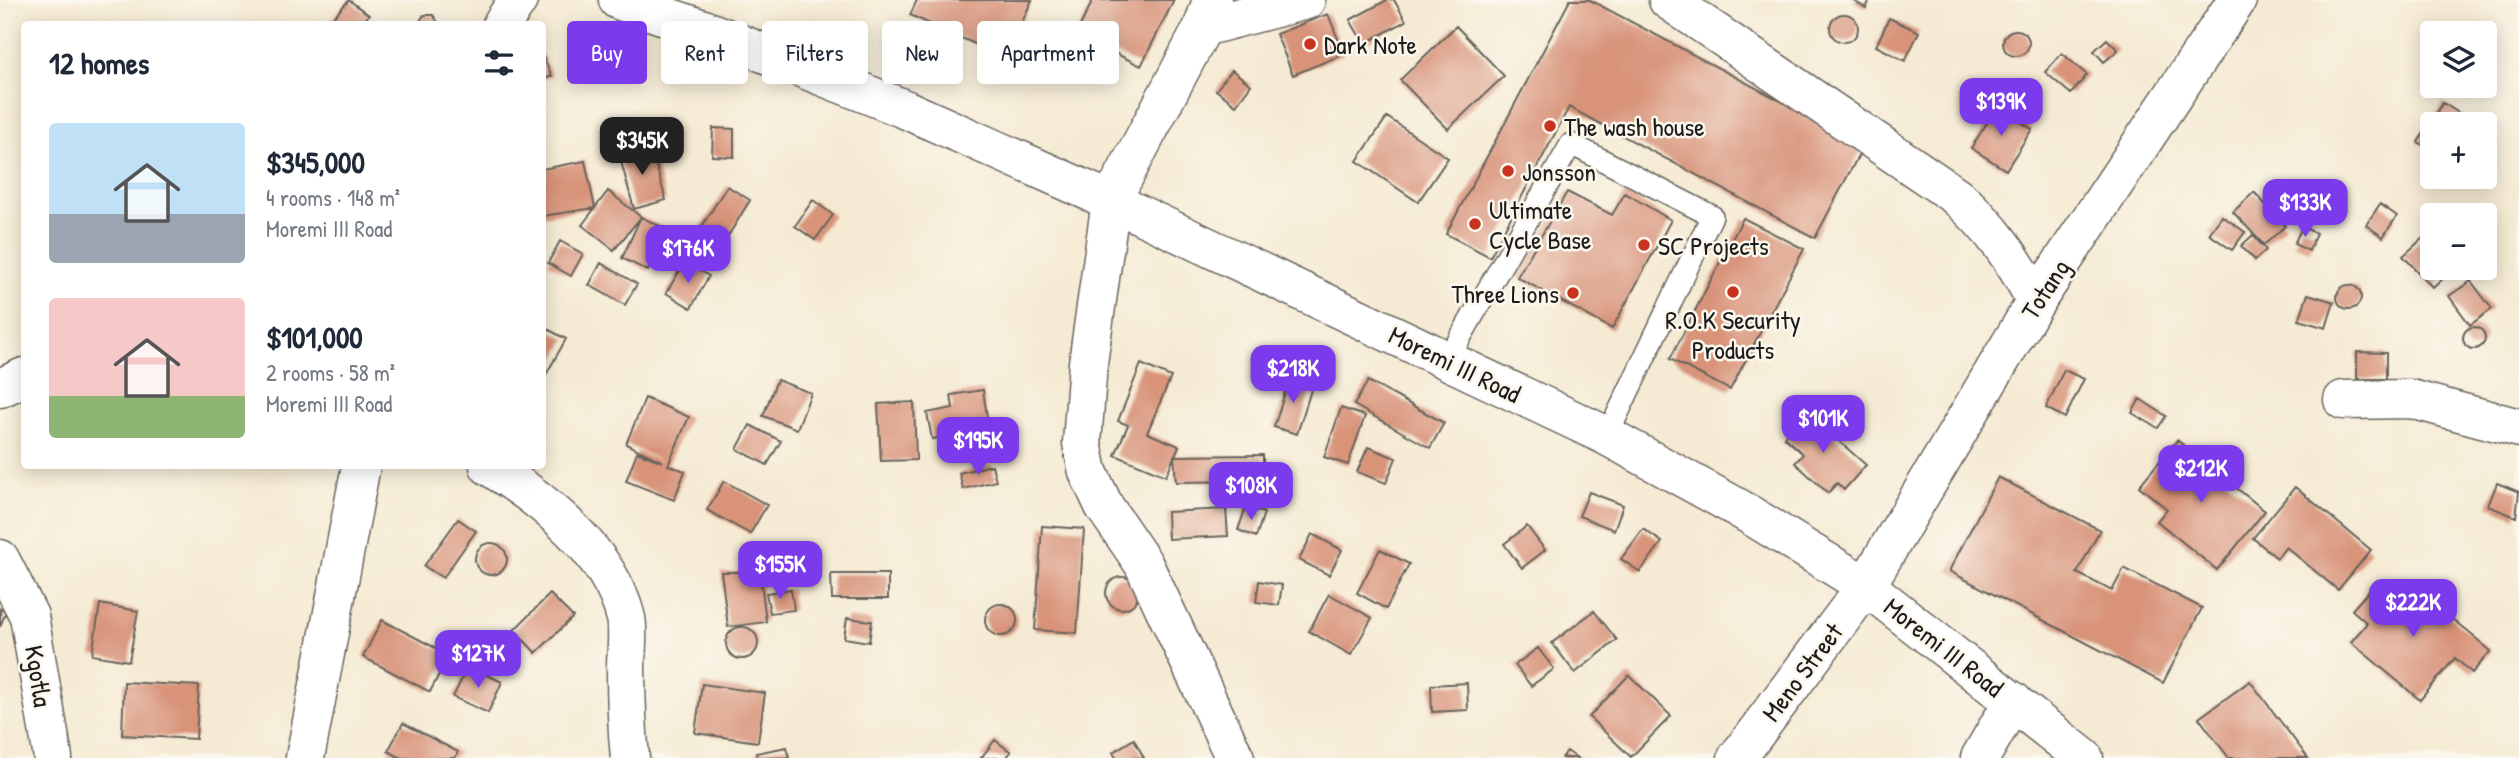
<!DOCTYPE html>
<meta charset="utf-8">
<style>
:root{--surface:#fff;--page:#f6f6f7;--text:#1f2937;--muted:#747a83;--accent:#7c3aed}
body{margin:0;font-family:"Patrick Hand",sans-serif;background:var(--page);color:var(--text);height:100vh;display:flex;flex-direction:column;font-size:26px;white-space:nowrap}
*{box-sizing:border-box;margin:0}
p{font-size:23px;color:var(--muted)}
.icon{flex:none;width:38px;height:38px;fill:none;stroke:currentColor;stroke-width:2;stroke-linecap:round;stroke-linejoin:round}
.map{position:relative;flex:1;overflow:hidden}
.panel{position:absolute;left:21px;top:21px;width:525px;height:448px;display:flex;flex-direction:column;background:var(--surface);border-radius:7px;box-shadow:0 4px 18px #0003}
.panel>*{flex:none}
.hud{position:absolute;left:567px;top:21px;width:665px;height:63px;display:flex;gap:14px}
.buttons{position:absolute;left:2420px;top:21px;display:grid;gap:14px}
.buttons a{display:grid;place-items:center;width:77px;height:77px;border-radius:7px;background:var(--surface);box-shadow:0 4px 18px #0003;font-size:35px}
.price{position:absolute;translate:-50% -60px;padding:0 16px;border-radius:14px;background:var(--accent);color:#fff;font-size:23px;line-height:46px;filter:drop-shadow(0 2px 4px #0008)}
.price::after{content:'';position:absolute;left:50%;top:42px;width:21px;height:16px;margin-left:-10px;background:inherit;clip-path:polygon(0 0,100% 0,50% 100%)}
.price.current{background:#222;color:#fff}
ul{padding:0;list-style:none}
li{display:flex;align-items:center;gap:21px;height:175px;padding:0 28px}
li span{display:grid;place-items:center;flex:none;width:196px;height:140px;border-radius:7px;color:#555}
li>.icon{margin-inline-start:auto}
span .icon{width:84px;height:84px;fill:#fffc;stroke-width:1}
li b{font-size:30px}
h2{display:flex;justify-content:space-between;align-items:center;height:84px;padding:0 28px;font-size:30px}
.tag{padding:0 24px;border-radius:7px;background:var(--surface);box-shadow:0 4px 18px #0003;font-size:24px;line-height:63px}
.tag.current{background:var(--accent);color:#fff}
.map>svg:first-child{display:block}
.building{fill:#d89379}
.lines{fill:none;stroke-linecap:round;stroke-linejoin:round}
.lane-casing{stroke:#68645c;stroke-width:24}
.street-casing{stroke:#68645c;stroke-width:41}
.secondary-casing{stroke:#68645c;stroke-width:41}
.lane{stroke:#fff;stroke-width:21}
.street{stroke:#fff;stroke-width:38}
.secondary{stroke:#fff;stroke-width:38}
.poi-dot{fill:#c8321e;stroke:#fbf7ec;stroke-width:2.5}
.labels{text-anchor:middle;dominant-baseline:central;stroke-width:5;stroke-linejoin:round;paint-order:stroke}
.poi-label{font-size:26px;fill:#1c1c1c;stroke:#fbf7ec;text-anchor:start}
.street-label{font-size:26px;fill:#1c1c1c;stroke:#fbf7ec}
</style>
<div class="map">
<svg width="2519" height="758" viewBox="0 0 2519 758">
<rect width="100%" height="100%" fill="#fbf7ec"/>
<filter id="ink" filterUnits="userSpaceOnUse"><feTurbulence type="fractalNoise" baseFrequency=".0143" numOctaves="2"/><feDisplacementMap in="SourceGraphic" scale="14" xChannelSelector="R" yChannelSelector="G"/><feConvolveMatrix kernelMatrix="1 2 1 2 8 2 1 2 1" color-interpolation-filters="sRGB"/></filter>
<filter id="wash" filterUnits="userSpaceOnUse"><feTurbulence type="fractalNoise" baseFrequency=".00686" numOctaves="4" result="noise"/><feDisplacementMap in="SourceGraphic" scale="28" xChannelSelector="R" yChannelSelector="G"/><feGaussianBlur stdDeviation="1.57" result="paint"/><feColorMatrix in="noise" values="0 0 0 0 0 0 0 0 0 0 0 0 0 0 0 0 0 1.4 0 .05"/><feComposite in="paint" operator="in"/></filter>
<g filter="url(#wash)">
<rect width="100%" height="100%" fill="#f5ead3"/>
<g id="blocks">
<path class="building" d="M349,0L369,15L360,24H336L331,20Z
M917,0H1032L1006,58L910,15Z
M1093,0H1174L1141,66L1076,34Z
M1387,0H1394L1406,21L1364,44L1350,20Z
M1570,0H1590L1864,145L1815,238L1569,107L1490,257L1446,234Z
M1852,0H1870L1866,8Z
M1830 28a14 14 0 1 1 28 0a14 14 0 1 1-28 0Z
M1328,14L1344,54L1293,75L1276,34Z
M424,15H433L439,24H418Z
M1889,18L1919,32L1905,61L1876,46Z
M1456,26L1504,76L1448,129L1400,80Z
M2003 43a13 13 0 1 1 26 0a13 13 0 1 1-26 0Z
M2107,39L2118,50L2104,62L2094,51Z
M2062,53L2087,75L2071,94L2045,72Z
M542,54L552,76L542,80Z
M1232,70L1251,85L1236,105L1216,90Z
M2443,103L2476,124H2432V151L2418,142Z
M1997,107L2032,129L2006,170L1971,148Z
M1387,117L1448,158L1418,202L1357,161Z
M713,128L734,129V157L712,156Z
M650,145L666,200L634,209L619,154Z
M585,161L595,208L542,216V169Z
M727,186L750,200L722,246L699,231Z
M608,191L641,217L668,230L648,271L622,258L641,217L614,250L582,225Z
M1567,192L1612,215L1625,193L1671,220L1612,329L1517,277Z
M2254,192L2285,226L2264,245L2233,212Z
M813,200L833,215L815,240L795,226Z
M2380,204L2397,216L2383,237L2366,225Z
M2222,216L2245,232L2232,250L2209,234Z
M1743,218L1804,249L1730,390L1670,359Z
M2302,227L2316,233L2309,251L2294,244Z
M2253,235L2266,250L2255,260L2241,246Z
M2423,238L2432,249V268L2452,270L2433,288L2403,256Z
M560,241L583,254L571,276L548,263Z
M685,262L709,276L691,308L666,293Z
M601,263L637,284L625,305L589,285Z
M2471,281L2492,309L2470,325L2449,296Z
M2337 297a12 12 0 1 1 24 0a12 12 0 1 1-24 0Z
M2308,294L2334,302L2326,328L2299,320Z
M542,326L566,339L542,382Z
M2463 338a11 11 0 1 1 22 0a11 11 0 1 1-22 0Z
M2357,352L2386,353V379H2357Z
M1141,364L1171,377L1147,433L1179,446L1166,476L1115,455L1128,425L1118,421Z
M2064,370L2084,379L2065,418L2046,408Z
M1290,377L1313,384L1297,434L1274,427Z
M777,380L811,393L797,429L763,416Z
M1368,381L1444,423L1430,448L1354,405Z
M983,390L989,430L932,439L927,413L953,408L951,395Z
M645,398L689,417L668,465L685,471L674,500L626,481L637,452L663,462L626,444Z
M2140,399L2166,416L2158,428L2132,413Z
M914,402L916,460L881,461L878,404Z
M1341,408L1365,416L1348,465L1324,457Z
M1806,412L1866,465L1844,490L1837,483L1828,493L1795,463L1803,454L1784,437Z
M750,425L781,441L767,465L737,449Z
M2177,440L2265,511L2217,570L2157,521L2167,509L2139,486Z
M1368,447L1396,458L1386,483L1357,472Z
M1263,455V481L1176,482L1174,456Z
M992,465L996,481L963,489L959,473Z
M1998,477L2100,530L2077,573L2112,591L2124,568L2202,608L2163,683L1949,571Z
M724,481L767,505L750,534L707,510Z
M2497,483L2519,492L2516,517L2488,506Z
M2295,487L2371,550L2338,590L2286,547L2277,558L2253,538Z
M1589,492L1623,505L1614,530L1579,516Z
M1246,507L1264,513L1256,537L1238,530Z
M1226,509L1228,536L1168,539L1167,512Z
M458,519L476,531L443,578L424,566Z
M1042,526L1084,529L1077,633L1035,630Z
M1527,526L1545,550L1522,568L1504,544Z
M1643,529L1662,542L1640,572L1621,559Z
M1312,534L1342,550L1329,575L1299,560Z
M475 559a16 16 0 1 1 32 0a16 16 0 1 1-32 0Z
M1380,549L1409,564L1386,609L1357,593Z
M721,572H760L766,622L728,627Z
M831,574H888V599H832Z
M1106 593a16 16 0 1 1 32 0a16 16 0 1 1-32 0Z
M2378,580L2410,606L2421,593L2491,651L2472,673L2455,658L2420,700L2351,642L2367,623L2352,610Z
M1259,581L1282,585L1279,605L1256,602Z
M791,589L794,610L770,613L766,593Z
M550,594L573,617L536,653L514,630Z
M1329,594L1372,618L1351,655L1309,631Z
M100,604L138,611L129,661L92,655Z
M985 620a16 16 0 1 1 32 0a16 16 0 1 1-32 0Z
M0,609L6,611L0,627Z
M1594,611L1617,640L1575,673L1552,643Z
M847,618L872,621L869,642L844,638Z
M382,620L449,655L430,692L363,657Z
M726 643a16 16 0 1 1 32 0a16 16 0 1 1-32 0Z
M1538,648L1554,669L1531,686L1515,665Z
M468,666L502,682L488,713L453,697Z
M1629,675L1671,716L1631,757L1589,717Z
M2250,681L2308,758H2229L2199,718Z
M124,682L199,686L196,739L122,735Z
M1467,683L1468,710L1432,712L1431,685Z
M702,684L765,693L758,742L695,733Z
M403,723L458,752L455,758H401L388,751Z
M1134,739L1144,758H1116L1113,752Z
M995,740L1011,752L1006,758H981Z
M787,747L789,758H757L756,753Z
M1567,751L1577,758H1562Z"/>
</g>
</g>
<g filter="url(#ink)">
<use href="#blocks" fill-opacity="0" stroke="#68645c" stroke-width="2"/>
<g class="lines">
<g class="lane-casing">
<path id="lane" d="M1448,359L1571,144L1712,216L1607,436"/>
</g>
<g class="street-casing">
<path id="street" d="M1212,0L1203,27L1111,201L1088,363L1082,443L1088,472L1104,506L1143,563L1235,758
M1668,0L1956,196C1992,227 2014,260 2036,301
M502,24L518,0
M1203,27L1306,0
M0,388L24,377
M2343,400L2411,399L2519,428
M489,466C545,501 609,551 626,618C629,633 626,652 626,667C626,697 627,727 630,758
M0,559L29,616L53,758
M305,758L361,466
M1980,758L2013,701"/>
</g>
<g class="secondary-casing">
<path id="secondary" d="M618,0L703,29L907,110L1111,201L1607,436L1740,509L1866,586L2084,758
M1737,758L1866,586L2036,301L2237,0"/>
</g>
<use href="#lane" class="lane"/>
<use href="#street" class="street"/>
<use href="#secondary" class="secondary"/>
</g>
</g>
<g class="poi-dot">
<circle cx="1310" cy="44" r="7"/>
<circle cx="1550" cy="126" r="7"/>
<circle cx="1508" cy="171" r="7"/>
<circle cx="1475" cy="224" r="7"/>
<circle cx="1644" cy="245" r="7"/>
<circle cx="1733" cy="292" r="7"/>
<circle cx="1573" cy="293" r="7"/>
</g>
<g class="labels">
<g class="poi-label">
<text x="1324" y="44">Dark Note</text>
<text x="1564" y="126">The wash house</text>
<text x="1522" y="171">Jonsson</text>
<text x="1489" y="209">Ultimate<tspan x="1489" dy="30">Cycle Base</tspan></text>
<text x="1658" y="245">SC Projects</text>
<text x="1559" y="293" text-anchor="end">Three Lions</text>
<text x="1733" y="319" text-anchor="middle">R.O.K Security<tspan x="1733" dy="30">Products</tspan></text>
</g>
<g class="street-label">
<text transform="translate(2045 289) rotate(-57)">Totang</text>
<text transform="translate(1455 364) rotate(26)">Moremi III Road</text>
<text transform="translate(1944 647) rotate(38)">Moremi III Road</text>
<text transform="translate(1802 672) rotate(-53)">Meno Street</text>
<text transform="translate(39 676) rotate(81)">Kgotla</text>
</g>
</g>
</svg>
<div class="buttons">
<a><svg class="icon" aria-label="layers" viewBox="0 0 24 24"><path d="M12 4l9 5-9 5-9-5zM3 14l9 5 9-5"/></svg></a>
<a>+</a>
<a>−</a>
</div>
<b class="price" style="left:2001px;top:138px">$139K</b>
<b class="price current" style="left:642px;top:177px">$345K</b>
<b class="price" style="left:2305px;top:239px">$133K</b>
<b class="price" style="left:688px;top:285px">$176K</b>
<b class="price" style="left:1293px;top:405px">$218K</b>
<b class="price" style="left:1823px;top:455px">$101K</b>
<b class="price" style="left:978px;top:477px">$195K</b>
<b class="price" style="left:2201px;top:505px">$212K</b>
<b class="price" style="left:1251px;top:522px">$108K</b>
<b class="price" style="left:780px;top:601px">$155K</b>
<b class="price" style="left:2413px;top:639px">$222K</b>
<b class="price" style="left:478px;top:690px">$127K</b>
<div class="hud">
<a class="tag current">Buy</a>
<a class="tag">Rent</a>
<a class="tag">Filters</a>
<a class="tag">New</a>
<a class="tag">Apartment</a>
</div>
<section class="panel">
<h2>12 homes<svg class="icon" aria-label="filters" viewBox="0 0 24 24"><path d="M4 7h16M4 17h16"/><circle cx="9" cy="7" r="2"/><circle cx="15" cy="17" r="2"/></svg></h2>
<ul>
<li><span style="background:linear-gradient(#bfe0f5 65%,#9aa5b1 0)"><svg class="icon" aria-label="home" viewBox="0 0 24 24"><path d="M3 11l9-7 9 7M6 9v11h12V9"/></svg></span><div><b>$345,000</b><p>4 rooms · 148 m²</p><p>Moremi III Road</p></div></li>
<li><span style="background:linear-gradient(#f6c9c9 70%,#8fb573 0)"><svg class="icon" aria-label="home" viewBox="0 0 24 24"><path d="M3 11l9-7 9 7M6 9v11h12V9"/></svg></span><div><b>$101,000</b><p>2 rooms · 58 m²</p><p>Moremi III Road</p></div></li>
</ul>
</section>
</div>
